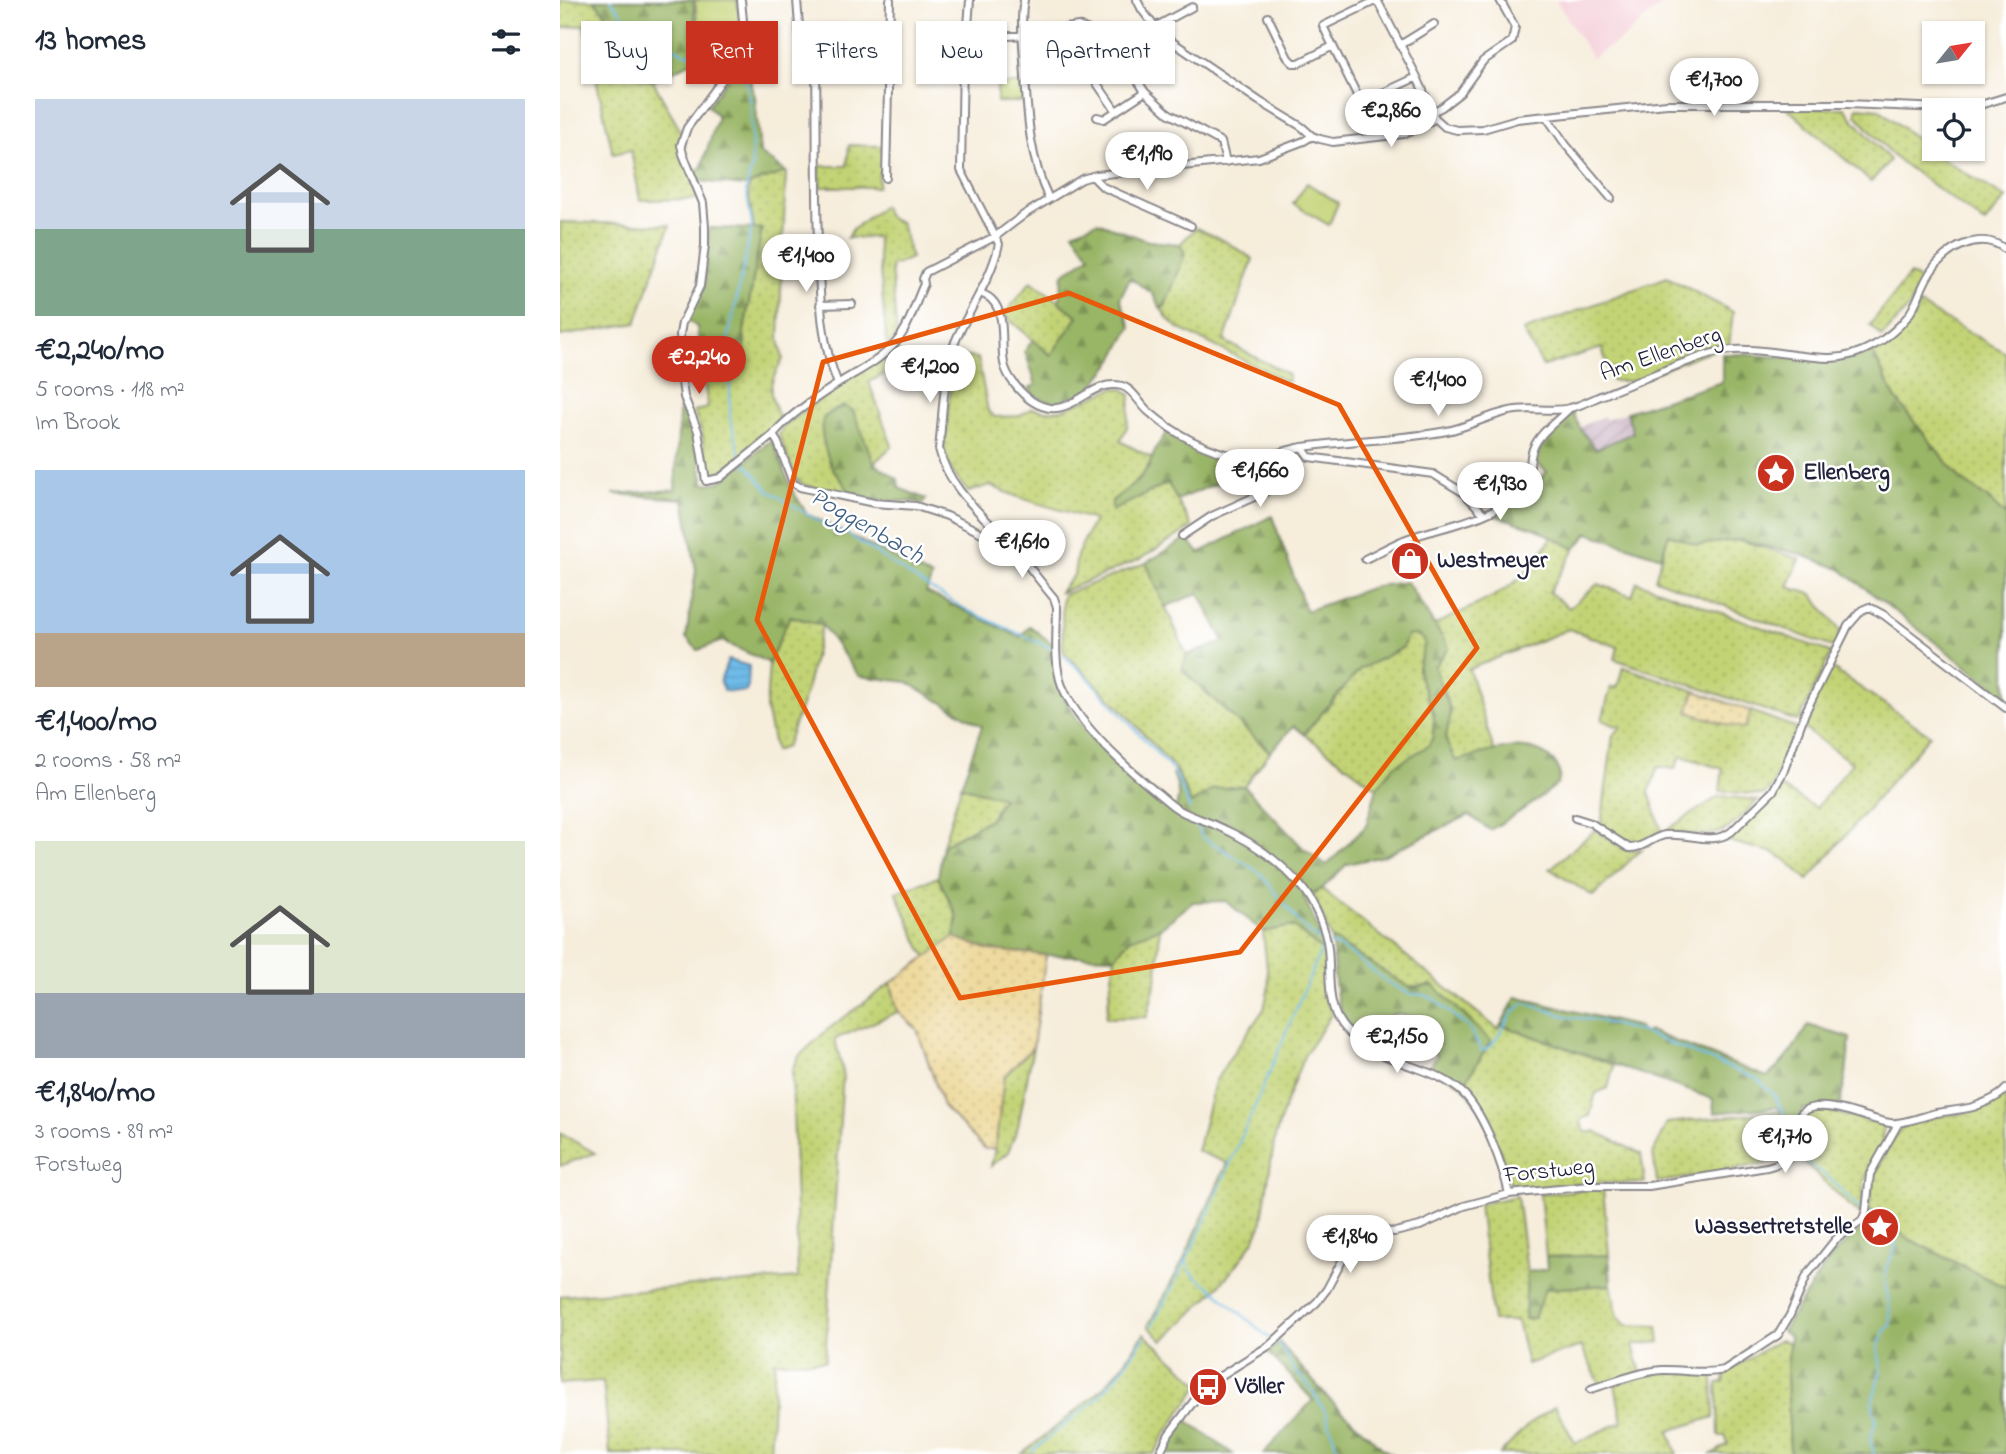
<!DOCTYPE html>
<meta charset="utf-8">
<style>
:root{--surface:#fff;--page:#f6f6f7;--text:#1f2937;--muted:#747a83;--accent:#c8321e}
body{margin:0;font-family:"Indie Flower",sans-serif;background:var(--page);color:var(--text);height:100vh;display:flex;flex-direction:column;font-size:26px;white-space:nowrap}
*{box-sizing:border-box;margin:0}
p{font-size:23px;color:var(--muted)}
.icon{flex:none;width:38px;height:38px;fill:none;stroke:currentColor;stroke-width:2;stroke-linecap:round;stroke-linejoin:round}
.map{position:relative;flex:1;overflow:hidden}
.side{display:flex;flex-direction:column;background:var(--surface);width:560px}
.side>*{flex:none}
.guide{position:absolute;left:21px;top:21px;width:665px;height:63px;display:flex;gap:14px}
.needle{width:46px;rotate:60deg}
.tools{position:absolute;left:1362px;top:21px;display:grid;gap:14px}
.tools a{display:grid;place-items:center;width:63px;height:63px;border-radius:0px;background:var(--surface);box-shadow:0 2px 5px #0004;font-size:35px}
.price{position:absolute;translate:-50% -60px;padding:0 16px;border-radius:24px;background:#fff;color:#222;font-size:23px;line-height:46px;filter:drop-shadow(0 2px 4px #0008)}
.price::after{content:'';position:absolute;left:50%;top:42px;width:21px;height:16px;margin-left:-10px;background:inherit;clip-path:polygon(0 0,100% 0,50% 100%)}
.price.selected{background:var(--accent);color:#fff}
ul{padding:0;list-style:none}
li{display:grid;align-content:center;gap:14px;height:371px;padding:0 35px}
li span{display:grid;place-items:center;height:217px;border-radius:0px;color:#555}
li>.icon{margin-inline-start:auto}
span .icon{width:126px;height:126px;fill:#fffc;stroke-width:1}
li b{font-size:30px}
h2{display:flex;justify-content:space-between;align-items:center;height:84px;padding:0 35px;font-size:30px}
.pill{padding:0 24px;border-radius:0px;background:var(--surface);box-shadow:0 2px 5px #0004;font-size:24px;line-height:63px}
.pill.selected{background:var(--accent);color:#fff}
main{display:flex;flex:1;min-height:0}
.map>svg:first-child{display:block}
.built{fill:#f5cfd9}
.industrial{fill:url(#industrial-furrows)}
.grass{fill:url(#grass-dots);stroke:#727a58;stroke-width:2}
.forest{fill:url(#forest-firs);stroke:#5e6c50;stroke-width:2}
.sand{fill:url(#sand-dots);stroke:#887e6c;stroke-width:2}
.green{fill:#c2d375;stroke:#727a58;stroke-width:2}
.water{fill:url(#water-rules);stroke:#486f92;stroke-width:2}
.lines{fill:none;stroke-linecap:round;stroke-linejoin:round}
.stream{stroke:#6fbce9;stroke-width:2}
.street-casing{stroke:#8c888b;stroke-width:10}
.street{stroke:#fff;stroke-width:6}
.marked{fill:none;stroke:#e8590c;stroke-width:5;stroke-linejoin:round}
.labels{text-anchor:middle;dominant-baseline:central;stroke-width:5;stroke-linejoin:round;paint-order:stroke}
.street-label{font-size:24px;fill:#22223b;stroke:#fff}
.poi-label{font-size:24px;font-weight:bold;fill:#22223b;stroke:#fff;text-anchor:start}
.water-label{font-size:26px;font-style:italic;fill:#416081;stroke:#fff}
</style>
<main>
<section class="side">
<h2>13 homes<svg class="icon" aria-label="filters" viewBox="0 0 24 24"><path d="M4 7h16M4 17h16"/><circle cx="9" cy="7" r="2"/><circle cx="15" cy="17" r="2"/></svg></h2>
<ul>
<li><span style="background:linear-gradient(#c9d6e8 60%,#7fa58c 0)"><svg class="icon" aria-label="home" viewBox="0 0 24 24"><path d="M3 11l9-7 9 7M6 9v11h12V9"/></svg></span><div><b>€2,240/mo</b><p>5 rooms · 118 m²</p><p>Im Brook</p></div></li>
<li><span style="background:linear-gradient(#a9c7e8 75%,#b9a48a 0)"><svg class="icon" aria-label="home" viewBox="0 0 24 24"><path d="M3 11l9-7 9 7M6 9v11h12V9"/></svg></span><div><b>€1,400/mo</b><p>2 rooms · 58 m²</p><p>Am Ellenberg</p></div></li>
<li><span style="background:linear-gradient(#dfe7d0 70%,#9aa5b1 0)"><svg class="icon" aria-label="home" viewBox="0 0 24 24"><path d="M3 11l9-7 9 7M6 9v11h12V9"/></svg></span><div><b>€1,840/mo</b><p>3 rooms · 89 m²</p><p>Forstweg</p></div></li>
</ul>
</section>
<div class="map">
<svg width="1446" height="1454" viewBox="0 0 1446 1454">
<defs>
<pattern id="industrial-furrows" width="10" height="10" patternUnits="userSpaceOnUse" patternTransform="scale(1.75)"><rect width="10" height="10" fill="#d1bdcb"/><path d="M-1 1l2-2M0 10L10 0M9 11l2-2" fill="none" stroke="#b3a2af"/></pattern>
<pattern id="grass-dots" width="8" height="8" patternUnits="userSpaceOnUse" patternTransform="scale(1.75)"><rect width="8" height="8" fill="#c2d375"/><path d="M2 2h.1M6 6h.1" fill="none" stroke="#a6b566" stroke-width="1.8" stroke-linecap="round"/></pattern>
<pattern id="forest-firs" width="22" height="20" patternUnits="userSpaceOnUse" patternTransform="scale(1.75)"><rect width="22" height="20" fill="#99b566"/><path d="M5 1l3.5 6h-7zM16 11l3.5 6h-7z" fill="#7c9355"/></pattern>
<pattern id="sand-dots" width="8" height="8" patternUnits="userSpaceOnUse" patternTransform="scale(1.75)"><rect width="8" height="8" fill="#eeda9e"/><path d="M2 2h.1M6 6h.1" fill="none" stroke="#ccbb89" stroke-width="1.8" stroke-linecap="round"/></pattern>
<pattern id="water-rules" width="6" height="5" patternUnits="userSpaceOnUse" patternTransform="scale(1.75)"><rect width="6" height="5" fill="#6fbce9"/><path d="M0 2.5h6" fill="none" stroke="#60a1c9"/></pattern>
</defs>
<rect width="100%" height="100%" fill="#fff"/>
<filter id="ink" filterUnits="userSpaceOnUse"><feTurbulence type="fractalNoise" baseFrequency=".0143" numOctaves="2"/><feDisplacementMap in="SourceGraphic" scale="14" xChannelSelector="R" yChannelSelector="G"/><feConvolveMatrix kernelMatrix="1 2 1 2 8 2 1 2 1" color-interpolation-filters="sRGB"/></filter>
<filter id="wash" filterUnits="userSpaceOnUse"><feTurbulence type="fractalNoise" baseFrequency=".00686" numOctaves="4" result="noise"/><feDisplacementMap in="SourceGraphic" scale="28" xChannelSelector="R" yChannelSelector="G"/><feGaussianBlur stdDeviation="1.57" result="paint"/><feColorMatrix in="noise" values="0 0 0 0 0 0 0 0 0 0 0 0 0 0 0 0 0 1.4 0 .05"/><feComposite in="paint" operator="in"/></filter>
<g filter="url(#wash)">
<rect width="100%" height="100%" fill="#f6eddb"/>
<path class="built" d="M996,0H1109L1086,17L1065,37L1032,58Z"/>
<path class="industrial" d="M1067,412L1073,433L1036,449L1020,427L1044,416L1046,420Z"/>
<path class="grass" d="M0,0H34L48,17L61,67L81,78L93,81L122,134L120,144L139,199L80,200L71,150L53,154L24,25L0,28Z
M1298,107L1319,109L1378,156L1446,198L1425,223L1334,157L1296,115V110Z
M1227,108H1285L1292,118L1330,160L1311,182Z
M289,145L322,146L324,168L319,172L318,187H260V166H287Z
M226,172L219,339L223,359C206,391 208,388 221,422C205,439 172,469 150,475L141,430L134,411L148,408L143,374L174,376L186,368L184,331L202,229H194L188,192L190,184Z
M323,206C327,217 330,220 341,223L351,258L331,267L337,336L327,347L317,237L287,238L293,229Z
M0,222L110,225L76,323L0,336Z
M636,228L663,240L693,259L664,341L728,374V382L618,328L609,320L601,309L605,306L625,254L620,244Z
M1350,274L1361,281L1350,306L1322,337L1310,325Z
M1107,277L1173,312L1169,346L1138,355L1074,381H1052L1042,348L983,366L963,331Z
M471,281L519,316L491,355L444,315Z
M1360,305L1446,353V516L1426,497L1401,480L1335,398L1312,351C1331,340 1351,326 1360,305Z
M324,355L329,372L309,382L332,446L314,463L293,411L274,470L285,482L291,496L244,485L236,479L219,435L222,428L283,382Z
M394,356L418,358L428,411L435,417L459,416L472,408L485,411L501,410L554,388L563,389L571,395L567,427L560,441L592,458C584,478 568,488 552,501V510L608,483L632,527L580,559L499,593L514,575L517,555L534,520C500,509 462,501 430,485L408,492C396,478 387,466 384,448Z
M1109,534L1137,545L1180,540L1240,559L1228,587L1252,594L1281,632L1276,645L1272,647L1095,579Z
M992,537L1015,549L989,592L1009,608L1038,584L1072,596L1077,582L1270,652L1271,653L1240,719L1237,721L1055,659L1058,647L1009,629L909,669L934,751L896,762C893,755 887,747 886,739C886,729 892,720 890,709L874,667L889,648L874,625C901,611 941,597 962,576C974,564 983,551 992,537Z
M586,563L627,655L622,670L710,752L684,786L653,789L631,805L617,771L564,712L503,651L502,600L503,595Z
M229,616L262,625L245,695L226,747L215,751L206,708L209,663Z
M855,634L861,637L865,643L858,668L859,676L874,715L873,737L869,746L833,767L817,788L744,734L800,669L842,648L847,636Z
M1063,667L1135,691L1128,712L1185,728L1191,711L1234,727L1236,730L1211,789L1204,795L1160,791L1163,769L1121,756L1115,769L1098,767L1089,792L1102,832C1090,836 1081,846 1069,845L1041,825L1053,735L1061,728L1042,720L1051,687L1057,688Z
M1270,667L1370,735L1248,880L1227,861L1214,853L1164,840L1173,834L1216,793L1219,786L1256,808L1292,763L1242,727Z
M401,786L443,797L430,819L383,845Z
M1159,796L1198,800C1188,810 1178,824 1165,830C1148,839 1124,833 1105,831Z
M1035,830L1068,851L1082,849L1033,896L990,869Z
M378,877L397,916L394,937L367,957L360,947L336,892Z
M762,889L938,1029L941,1025L1054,1065L1048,1088L1036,1093L1030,1116L1023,1118L1021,1123L1024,1130L1029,1133L1035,1131L1081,1154L1085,1183H1030L952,1190C943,1154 927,1115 903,1086L931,1041L874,986C865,985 858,988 849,987L771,938L752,892Z
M733,926L759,948L765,950L771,1015L744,1056L728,1097L715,1137L701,1226C681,1270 637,1308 603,1341L588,1326L624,1259L667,1163L637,1151L655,1082L669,1059L704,1009L709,986L703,932Z
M600,928L597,976L587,1017L546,1018L555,957L570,939Z
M331,983L338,1012L275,1039L283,1072L265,1361H215L210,1454H50L43,1381L0,1384V1296L238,1278L232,1070L239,1056L267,1030Z
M473,1047L458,1127L448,1152L431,1166L435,1149L444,1077Z
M1445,1097H1446V1288L1347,1238L1309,1209C1311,1185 1314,1173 1326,1152C1330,1146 1333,1138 1337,1133C1350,1116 1390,1116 1410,1112C1423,1110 1434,1104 1445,1097Z
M1252,1110H1264L1324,1125L1322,1138L1326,1139L1310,1166L1304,1182L1301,1216L1235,1154C1238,1140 1238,1118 1252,1110Z
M1221,1111L1228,1152L1218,1161L1114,1180L1097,1182L1093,1153L1107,1123Z
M0,1133L35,1153L0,1166Z
M1043,1188L1049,1255L986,1257L980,1194Z
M957,1196L967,1272L966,1319L974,1318L984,1289L1051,1285L1058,1317L1066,1325L1098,1326L1100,1342L1073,1345L1081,1373L1040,1384L1021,1346L967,1364L957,1321H933L919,1204Z
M584,1334L640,1384L606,1433L594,1454H462L537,1394L559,1370Z
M1220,1340L1229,1342L1227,1370L1230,1454H1152L1168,1444L1165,1436H1159L1157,1383L1164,1382L1165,1373Z
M1101,1372L1151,1374L1153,1376L1154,1417L1109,1431L1117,1454H940L968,1425L995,1406L1015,1443L1062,1422L1055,1384Z"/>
<path class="forest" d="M34,0H133L136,30L175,28L179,40L174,57L161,75L138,59L93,81L81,78L61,67L48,17Z
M183,57L195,97L200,153L226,172L185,186L138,181L133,171L141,168L158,116L148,106Z
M537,222L588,241L620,244L625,254L605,306L601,309L592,293L570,278L560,298L571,327L550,365L527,393L493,403L472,395L469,388L476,385L465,351L473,340L491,355L518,316L499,302L503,274L530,256L513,232Z
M149,228L202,229L184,331L186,368L174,376L143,374L137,327L127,320L144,287Z
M1312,351L1335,398L1401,480L1426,497L1446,516V697L1280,569L1239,554L1180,540L1137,545L1109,534L1101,557L1028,533L1015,549L977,529L933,515L975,485L987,472L973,460C975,438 996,426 1012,412L1021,430L1036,449L1073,433L1067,412L1162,382V354C1201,352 1282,369 1312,351Z
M120,398H122L134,432L144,484L160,482L210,441L214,444L231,488L247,514L372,577L366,592L460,637L470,626L494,645C495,657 494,671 498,683C514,731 575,779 614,810C621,800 618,785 613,774L617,771L631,804L653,789L684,786L743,848L767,865L806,826L817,788L833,767L868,746L873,737L874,715L859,676L858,668L865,642C860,635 856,634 847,636L842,648L800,669L744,734L734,726L710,752L622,670L627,655L664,642L639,593L605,607L586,563L627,538L639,553L712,516L746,611L816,586L847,582L889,648L874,667L890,709C892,720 886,729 886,739C887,747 893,755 896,761C927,753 969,734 995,763C999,767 1001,777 998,783C995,787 988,791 985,794C967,808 949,819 930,830L909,815L823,856L787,864L762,889L744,897L760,933L765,950L759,948L733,926L703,932L666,901L633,902L600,928L570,939L555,957L486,955L429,950L394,937L397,916L378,877L383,845L430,819L443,798L401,786L422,726L347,682L299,676L262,625L230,616L209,663L162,641L138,650L126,638L136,570L124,499L53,494L115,490Z
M284,406L293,411L314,463L338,479L339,488L366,499L362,505L356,502L314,500L291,496C287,486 281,480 275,472C268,462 257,428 264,418C269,412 278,409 284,406Z
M609,429C631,446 661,462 689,461C698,461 708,459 717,458L718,474L655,484L617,500L608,483L552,511V501L580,479L588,468L596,448Z
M771,938L849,987C858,988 865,985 874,986L931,1041L903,1086L888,1077L869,1069L877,1055L857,1043L867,1022L834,1013L817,1048C810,1043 801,1038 795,1032C769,1006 777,971 771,938Z
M956,997L1079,1027L1080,1031L1086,1033L1089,1031L1207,1077C1225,1062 1236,1045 1248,1025L1290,1038L1286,1075L1279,1109H1243L1228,1152L1219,1107L1154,1113L1153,1099L941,1025Z
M1309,1209L1347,1238L1446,1288V1454H1230L1227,1370L1230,1337L1222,1331C1238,1308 1256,1276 1274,1254C1286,1240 1309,1229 1309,1209Z
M1049,1255L1051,1285L985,1289L974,1318L965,1319L967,1272L987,1269L986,1257Z
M719,1342L768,1398L822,1448L832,1454H703L753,1400L708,1352Z
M625,1419L673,1454H602Z"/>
<path class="sand" d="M1135,691L1191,711L1185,728L1171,726L1128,712Z
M394,937L429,950L486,955L473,1047L444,1077L435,1149H425L383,1106L357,1029L338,1012L331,983Z"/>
<path class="green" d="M135,0H177L180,23L138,27Z
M290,46L327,47L326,65L291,64Z
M464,83L465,100L463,102H437V85Z
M747,183L778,203L769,225L733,204Z"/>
<path class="water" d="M168,660L189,666L188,686L186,692L164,691L160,682Z"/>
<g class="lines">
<path class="stream" d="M51,0L71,26L97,40L127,54L162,53L171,60
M178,66L185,73L191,103L192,166L186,190L192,226L167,344L170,389V418L180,455
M186,464L208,490L265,525L286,533L363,584L409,611L491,648
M503,655L527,677L615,773L630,809
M636,825L642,837L685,863L701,874L739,922L751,934L765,943
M770,944L779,947L794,956L827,982L850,994L865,995L875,1000L909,1028L922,1051C943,1042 944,1013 965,1003L1009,1017L1035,1020L1082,1032L1197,1079L1215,1096L1223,1112L1229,1145
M1237,1152L1252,1166L1268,1177L1302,1211
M1311,1214C1322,1222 1339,1234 1335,1249C1333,1259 1324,1265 1325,1275C1326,1294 1331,1305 1330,1326L1325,1330L1318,1347L1321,1369L1312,1404L1316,1420L1310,1439L1314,1454
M626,1260L630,1270L636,1277L648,1285L709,1338
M592,1326C603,1303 616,1282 627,1259C676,1156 718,1049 764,944
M718,1345L725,1352L734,1370L748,1384L765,1411L779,1454
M472,1451L537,1399L562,1370L584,1338"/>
</g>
</g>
<g filter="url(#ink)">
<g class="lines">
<g class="street-casing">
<path id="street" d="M181,0L184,31L178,58L127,128L121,145L123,154L143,203L145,227V245L140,286L122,323L120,334L122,382L124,397L138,431L146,481L160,478L213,435L218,443L233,483L240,487L314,503L356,506L387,516L434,539L449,544
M237,0L240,39L256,66C257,124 256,183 258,242C260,291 259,338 278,384
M410,0L407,39L403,60L401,170L439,244C431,280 409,309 395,342C383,373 383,415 379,449C388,488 423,515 449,543C465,561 479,580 494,598L497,607C497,631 493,662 502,686C518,724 564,766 596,792C604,798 612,807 621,811C632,817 644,820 655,825C688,839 721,861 744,890C755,905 766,929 768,948C771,975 765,1007 785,1029C802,1048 825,1056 848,1065C868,1072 889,1079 904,1094C924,1114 943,1166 949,1194
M464,0C460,19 463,41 464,60C467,108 468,156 489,199
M577,0L582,10L595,27L611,41L699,101L742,127L752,136L760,139L773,142L844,134L862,127L875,118
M708,17L728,58L733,63H739L773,46
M595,27L632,7
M407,39L475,34L518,26L529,30L547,41L562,56L585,92L608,113L661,142L666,162
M840,45L874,24
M508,67L527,69L556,111
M857,77L801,103L763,26L817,0L857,77L875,118L885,127L897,130L923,129L957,119L1107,104H1287L1407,109L1446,97
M872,112L882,107L900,93L923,61L952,41L955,27L940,0
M986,116L1006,145L1051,198
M537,117L544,119L585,92
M532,176L543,187L631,226
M326,178L330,0
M259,261H281
M421,293C424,295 428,296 431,299C447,314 440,343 444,363C446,376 460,393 472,401C510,426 528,377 562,386C573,389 579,403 588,411C614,434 648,452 684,458C704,461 723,450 743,447C791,440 839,440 887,431C908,427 929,415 950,411C970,406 991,413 1010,408C1020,406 1029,401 1038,397C1066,386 1094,374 1123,363C1136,359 1149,353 1163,351C1199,346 1235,358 1271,358C1301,357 1330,339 1348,316C1358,303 1361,286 1370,273C1385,248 1422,229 1446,250
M260,305L292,304
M213,435C228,415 265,392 287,378C306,367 330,354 342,334C352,319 356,300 364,284L363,279L366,272L436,236L465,214L522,179L536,175L699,158L744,141L752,136
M742,447L749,457L873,474L904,493L924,514
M622,536L652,516L703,493L721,482L726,472L724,452
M805,559C820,552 834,543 849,538C884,526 938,518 963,489C974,477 967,463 973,449C979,433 997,421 1009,409
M1015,818L1031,823L1069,848C1083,849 1092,837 1105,835C1128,832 1151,846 1171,832L1213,791L1224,770L1245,713L1288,626L1302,610L1309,607L1324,615L1446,708
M1031,1389C1054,1382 1078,1372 1102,1370C1123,1369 1143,1375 1164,1370L1218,1335L1230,1315L1247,1275L1275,1240L1302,1221L1306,1211L1310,1174L1338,1124
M599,1454L609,1434L646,1385L710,1345L757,1302L767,1289L793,1240L800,1233L808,1230L835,1232L860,1226L904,1206L949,1194L1030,1186H1089L1207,1167C1214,1165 1222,1163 1227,1158C1239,1145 1229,1113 1251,1108C1274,1102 1307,1119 1330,1123C1341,1125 1364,1116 1376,1113C1388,1111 1401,1110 1413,1107C1424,1103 1438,1098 1446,1089"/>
</g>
<use href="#street" class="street"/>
</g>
</g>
<path class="marked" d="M509,293L779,405L917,648L680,952L400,998L197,620L263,362Z"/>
<defs>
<g id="sight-disc" transform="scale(2.0125)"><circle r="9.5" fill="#c8321e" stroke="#fff"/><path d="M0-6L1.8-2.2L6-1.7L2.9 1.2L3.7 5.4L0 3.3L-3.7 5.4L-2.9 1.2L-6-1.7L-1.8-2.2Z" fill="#fff"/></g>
<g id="shop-disc" transform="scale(2.0125)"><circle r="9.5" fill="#c8321e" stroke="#fff"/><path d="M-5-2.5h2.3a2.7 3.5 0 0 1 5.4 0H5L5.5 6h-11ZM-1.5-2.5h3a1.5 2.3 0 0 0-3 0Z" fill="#fff"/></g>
<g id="bus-disc" transform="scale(2.0125)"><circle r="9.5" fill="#c8321e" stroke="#fff"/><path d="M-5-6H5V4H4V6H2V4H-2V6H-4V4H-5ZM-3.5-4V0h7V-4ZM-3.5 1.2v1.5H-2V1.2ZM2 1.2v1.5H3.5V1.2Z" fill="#fff"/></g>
</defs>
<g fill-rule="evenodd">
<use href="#sight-disc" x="1216" y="473"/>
<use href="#shop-disc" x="850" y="561"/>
<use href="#sight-disc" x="1320" y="1227"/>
<use href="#bus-disc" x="648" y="1387"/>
</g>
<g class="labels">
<g class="street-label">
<text transform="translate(1101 355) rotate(-19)">Am Ellenberg</text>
<text transform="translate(989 1172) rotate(-6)">Forstweg</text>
</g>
<g class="poi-label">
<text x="1243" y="473">Ellenberg</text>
<text x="877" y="561">Westmeyer</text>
<text x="1293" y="1227" text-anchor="end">Wassertretstelle</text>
<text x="675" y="1387">Völler</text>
</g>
<g class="water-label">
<text transform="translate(306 527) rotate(30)">Poggenbach</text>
</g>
</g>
</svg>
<div class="tools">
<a><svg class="needle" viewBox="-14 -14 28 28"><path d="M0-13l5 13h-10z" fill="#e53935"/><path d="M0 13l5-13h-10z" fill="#747a83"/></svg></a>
<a><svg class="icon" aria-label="locate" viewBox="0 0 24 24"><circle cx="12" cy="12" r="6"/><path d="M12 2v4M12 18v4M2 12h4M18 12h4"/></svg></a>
</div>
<b class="price" style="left:1154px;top:118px">€1,700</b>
<b class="price" style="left:831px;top:149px">€2,860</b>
<b class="price" style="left:587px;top:192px">€1,190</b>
<b class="price" style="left:246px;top:294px">€1,400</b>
<b class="price selected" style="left:139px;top:396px">€2,240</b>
<b class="price" style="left:370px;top:405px">€1,200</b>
<b class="price" style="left:878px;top:418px">€1,400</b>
<b class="price" style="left:700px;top:509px">€1,660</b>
<b class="price" style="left:940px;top:522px">€1,930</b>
<b class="price" style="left:462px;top:580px">€1,610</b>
<b class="price" style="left:837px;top:1075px">€2,150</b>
<b class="price" style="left:1225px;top:1175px">€1,710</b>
<b class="price" style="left:790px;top:1275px">€1,840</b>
<div class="guide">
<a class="pill">Buy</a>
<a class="pill selected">Rent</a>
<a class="pill">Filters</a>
<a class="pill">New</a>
<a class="pill">Apartment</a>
</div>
</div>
</main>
